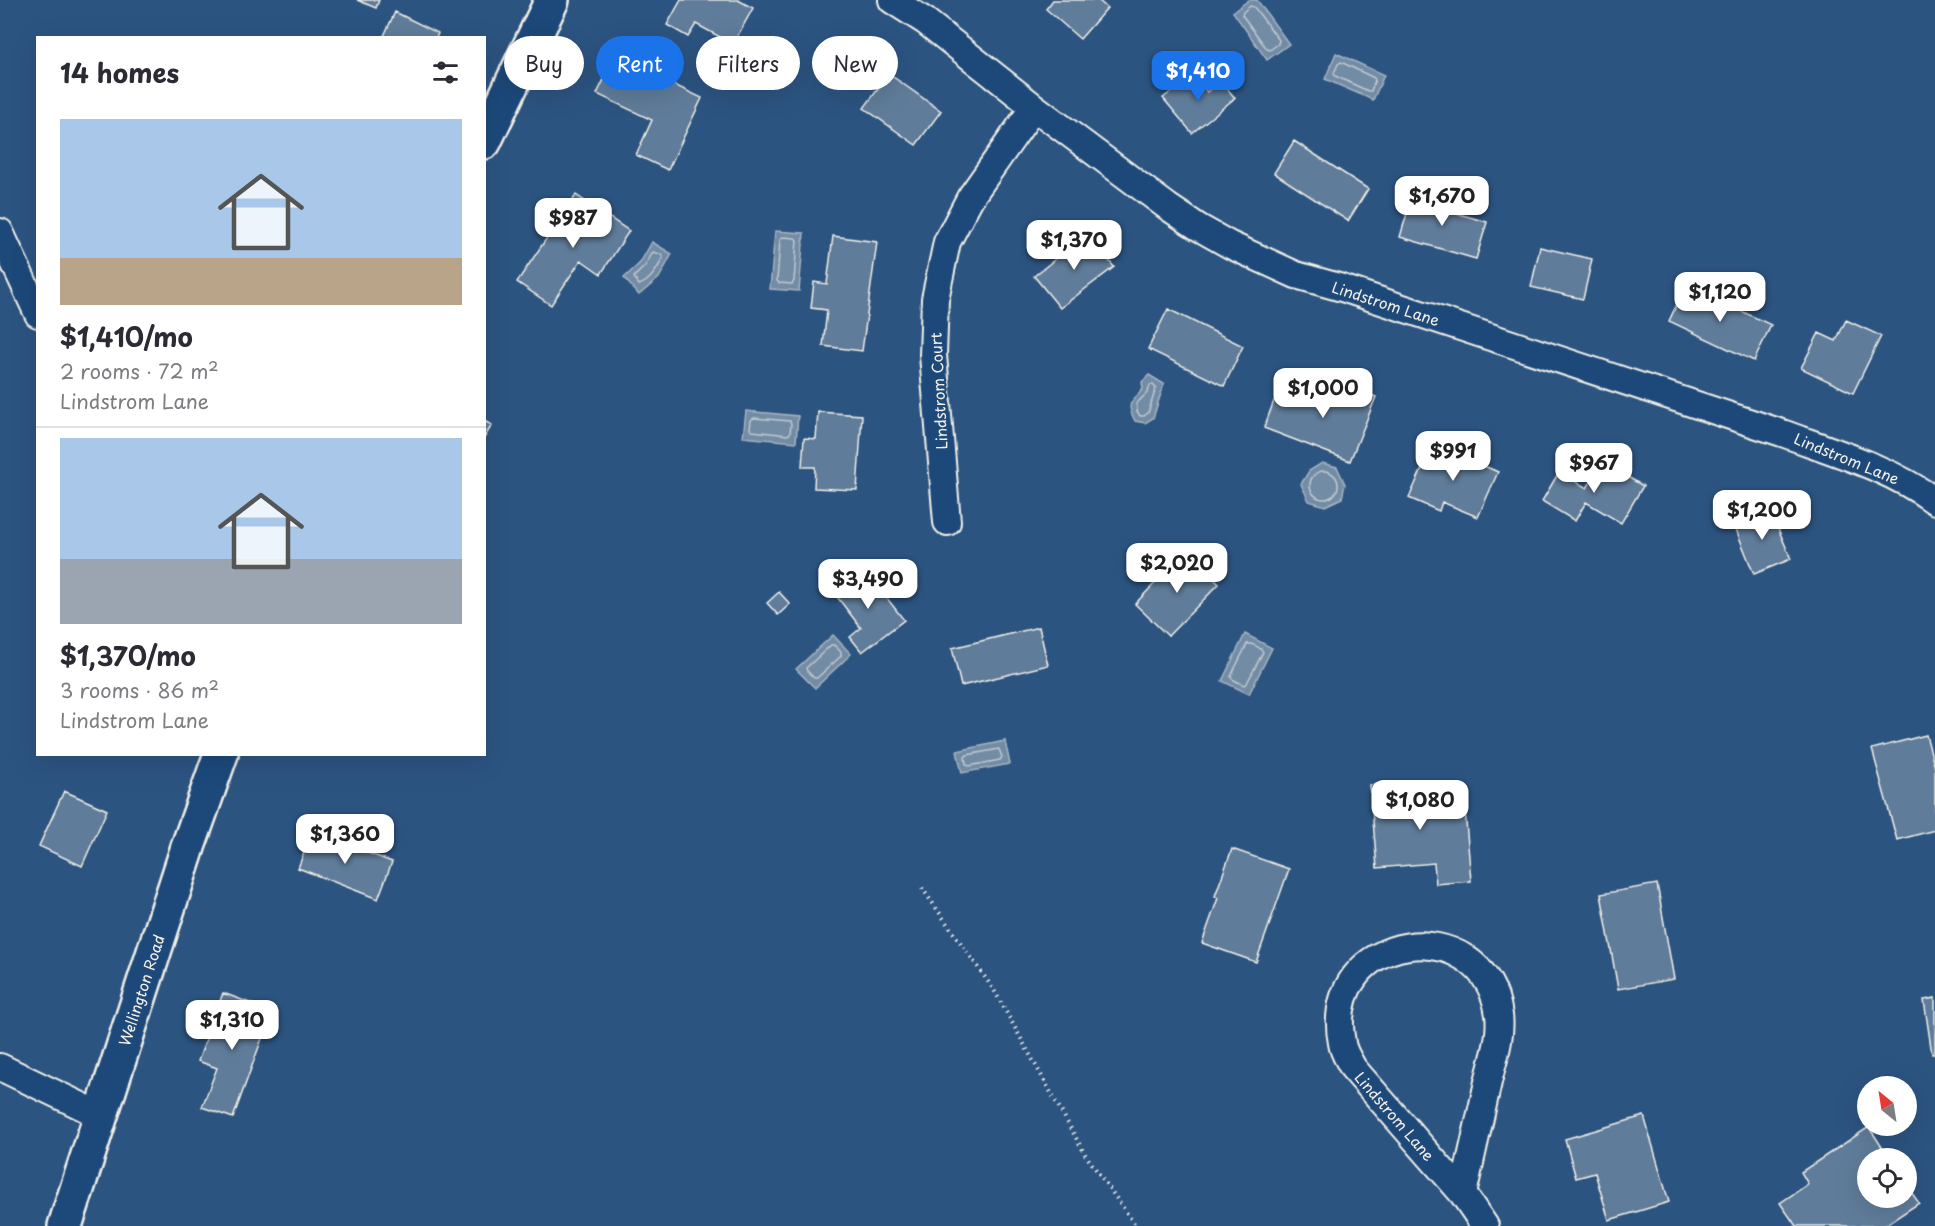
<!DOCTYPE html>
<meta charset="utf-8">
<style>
:root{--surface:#fff;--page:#f7f7f7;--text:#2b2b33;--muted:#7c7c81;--line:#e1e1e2;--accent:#1a73e8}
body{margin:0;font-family:"Playpen Sans",sans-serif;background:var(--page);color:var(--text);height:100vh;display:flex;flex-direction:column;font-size:22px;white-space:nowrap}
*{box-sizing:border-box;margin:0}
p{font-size:20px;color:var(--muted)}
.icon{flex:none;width:33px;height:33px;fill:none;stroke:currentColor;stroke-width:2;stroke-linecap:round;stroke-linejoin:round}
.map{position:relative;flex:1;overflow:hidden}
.sheet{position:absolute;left:36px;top:36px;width:450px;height:720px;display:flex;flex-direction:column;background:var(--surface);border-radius:0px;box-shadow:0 6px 24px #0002}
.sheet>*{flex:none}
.guide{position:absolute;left:504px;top:36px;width:570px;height:54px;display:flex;gap:12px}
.needle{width:39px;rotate:330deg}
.controls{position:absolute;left:1857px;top:1076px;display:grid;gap:12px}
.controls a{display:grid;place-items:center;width:60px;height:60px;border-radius:50%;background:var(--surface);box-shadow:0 6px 24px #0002;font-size:30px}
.price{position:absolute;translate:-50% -51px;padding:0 14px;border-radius:12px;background:#fff;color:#222;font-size:20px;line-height:39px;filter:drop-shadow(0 2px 3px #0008)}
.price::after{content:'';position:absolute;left:50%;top:36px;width:18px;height:14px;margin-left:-9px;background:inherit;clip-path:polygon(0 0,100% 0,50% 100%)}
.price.current{background:var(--accent);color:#fff}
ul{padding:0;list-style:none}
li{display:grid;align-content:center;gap:12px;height:318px;padding:0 24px}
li+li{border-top:2px solid var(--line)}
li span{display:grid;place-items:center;height:186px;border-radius:0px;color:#555}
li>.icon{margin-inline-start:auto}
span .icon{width:108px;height:108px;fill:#fffc;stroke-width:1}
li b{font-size:26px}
h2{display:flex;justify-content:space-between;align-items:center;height:72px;padding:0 24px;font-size:26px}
.chip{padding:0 21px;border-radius:27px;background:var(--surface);box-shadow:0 6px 24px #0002;font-size:21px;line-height:54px}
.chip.current{background:var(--accent);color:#fff}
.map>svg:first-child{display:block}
.water{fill:#738ca6;stroke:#a7b4c0;stroke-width:1.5}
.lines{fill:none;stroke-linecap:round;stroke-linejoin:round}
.shore{stroke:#c0c9ce;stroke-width:1.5}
.building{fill:#5e7b9a;stroke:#f4f1e8;stroke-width:1.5}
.street-casing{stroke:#f4f1e8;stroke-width:30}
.secondary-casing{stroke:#f4f1e8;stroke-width:38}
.path{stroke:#f4f1e8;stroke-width:4;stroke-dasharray:1.5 4.5;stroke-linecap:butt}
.street{stroke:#1f4a7a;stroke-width:26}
.secondary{stroke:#1f4a7a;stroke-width:33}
.labels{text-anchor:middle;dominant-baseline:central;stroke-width:4.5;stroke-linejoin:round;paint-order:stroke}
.street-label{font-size:15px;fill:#f4f1e8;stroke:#1f4a7a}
</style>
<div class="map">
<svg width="1935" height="1226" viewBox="0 0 1935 1226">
<rect width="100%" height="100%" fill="#2c5481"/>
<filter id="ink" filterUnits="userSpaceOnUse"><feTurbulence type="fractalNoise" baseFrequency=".0167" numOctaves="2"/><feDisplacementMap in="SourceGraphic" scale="12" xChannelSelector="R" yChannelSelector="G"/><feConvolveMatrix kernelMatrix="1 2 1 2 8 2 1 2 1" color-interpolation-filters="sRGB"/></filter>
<g filter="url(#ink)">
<path class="water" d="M1249,0H1257L1289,44L1267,60L1233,12Z
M742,49L783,68L775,86L734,67Z
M1336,53L1384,75L1373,100L1325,79Z
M775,231L804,233L799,291L770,289Z
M652,242L672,254L659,278L639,295L624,278L640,263Z
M1149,375L1164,384L1153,418L1145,423L1135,421C1125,402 1132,402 1143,389L1142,382Z
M746,411L798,416L796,442L743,437Z
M1322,463L1337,467L1345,484L1342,498L1325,506L1309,501L1301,484L1309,471Z
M1245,634L1272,648L1249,694L1222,681Z
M833,635L851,654L815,688L796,669Z
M1005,741L1010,764L962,773L957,751Z"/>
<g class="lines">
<path class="shore" d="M1250,6L1254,7L1279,40L1278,44L1270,50L1267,49L1242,15L1243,12Z
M745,58L773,70V75L770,77L744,65L743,62Z
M1341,62L1374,78L1375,80L1371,91H1368L1335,76L1334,73L1338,64Z
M783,237L795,238L797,240L794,281L792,284L779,283L777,281L780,240Z
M653,252L662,255L663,258C657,269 651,281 639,285L634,277L645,266Z
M1150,385H1153L1156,388L1148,413L1144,416H1140L1137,411L1136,404L1148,392Z
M754,418L790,421L791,424L790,433L788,435L752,431L750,429L751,420Z
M1310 485a14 14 0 1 1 28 0a14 14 0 1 1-28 0Z
M1247,644C1252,643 1261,648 1263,652L1247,683L1244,685L1232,679L1231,676Z
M831,645H834L841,652V656L817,678H814L807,671L806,668Z
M999,749L1002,757L1000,760L969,766L966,764L965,757L967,755Z"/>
</g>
<path class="building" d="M357,0H379L376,8Z
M681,0H738L753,8L733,44L696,24L688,37L667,25Z
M1053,0H1098L1107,8L1080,39L1046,9Z
M395,12L438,33L436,38H383Z
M615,57L702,98L668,170L636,155L652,120L597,94Z
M889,74L941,111L916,145L864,108Z
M1193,75L1207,92L1221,81L1235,98L1192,133L1163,98Z
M1294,141L1368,189L1348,221L1274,173Z
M1415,186L1432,191L1428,205L1487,222L1476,259L1400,237Z
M576,195L629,231L601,274L581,260L551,305L517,282Z
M1088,233L1114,267L1060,308L1034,276Z
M833,236L877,242L862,351L823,346L827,310L811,308L814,282L827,284Z
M1540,247L1592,259L1583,299L1531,287Z
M1686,285L1771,325L1754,361L1669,321Z
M1168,309L1243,346L1224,386L1148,349Z
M1846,320L1881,336L1853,393L1801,368L1819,333L1836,341Z
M1329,379L1376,397L1350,461L1264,428L1278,390L1318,405Z
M818,412L862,415L857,490L814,488L815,467H802L804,438L816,439Z
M484,421L492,425L484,438Z
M1433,444L1498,472L1478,517L1442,502L1439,511L1409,498Z
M1603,462L1643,486L1621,523L1586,502L1575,521L1542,501L1559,472L1587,488Z
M1769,507L1791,559L1754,574L1733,522Z
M1186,551L1219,584L1168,636L1135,604Z
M865,570L904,620L862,652L850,637L861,628L834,593Z
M779,592L790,604L778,615L767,603Z
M1039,627L1048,665L961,686L952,648Z
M1926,735L1935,768V830L1897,840L1872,749Z
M1420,781L1422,802L1464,798L1471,881L1436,884L1434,863L1377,868L1370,785Z
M64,791L107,810L82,866L39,846Z
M312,832L392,862L378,899L298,868Z
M1232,849L1289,869L1256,962L1202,943L1218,898L1215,896Z
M1657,884L1674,979L1618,989L1601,894Z
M223,993L272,1011L233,1118L202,1107L217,1068L198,1061Z
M1935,998V1054H1932L1924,1000Z
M1644,1116L1669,1202L1609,1220L1595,1173L1576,1178L1565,1139Z
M1869,1127L1889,1158H1868V1197H1906V1185L1919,1203L1884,1226H1796L1780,1203L1808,1184L1801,1172Z"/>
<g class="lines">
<g class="street-casing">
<path id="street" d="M892,0L925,21L1034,107L1168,207L1198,227L1230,245L1296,275L1342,288L1782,433C1834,452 1890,468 1935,501
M0,232L38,314
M947,522L933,355L935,299L947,242L970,198L1034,107
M0,1067L100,1115
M1463,1194C1471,1157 1480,1119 1488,1082C1493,1061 1502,1036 1499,1015C1484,907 1320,931 1342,1043C1343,1052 1349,1060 1353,1068L1463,1194L1485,1226"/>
</g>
<g class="secondary-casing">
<path id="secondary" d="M484,142L552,0
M65,1226L189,844L221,754"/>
</g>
<path class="path" d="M922,888L994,990L1085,1154L1136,1226"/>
<use href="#street" class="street"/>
<use href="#secondary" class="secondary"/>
</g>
</g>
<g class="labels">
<g class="street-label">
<text transform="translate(1386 303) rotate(18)">Lindstrom Lane</text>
<text transform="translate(938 391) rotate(-93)">Lindstrom Court</text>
<text transform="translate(1847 458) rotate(22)">Lindstrom Lane</text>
<text transform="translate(141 990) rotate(-72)">Wellington Road</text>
<text transform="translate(1395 1116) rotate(49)">Lindstrom Lane</text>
</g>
</g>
</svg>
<div class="controls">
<a><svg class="needle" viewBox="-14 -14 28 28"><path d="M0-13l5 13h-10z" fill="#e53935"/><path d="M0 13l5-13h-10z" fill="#7c7c81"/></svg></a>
<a><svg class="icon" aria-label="locate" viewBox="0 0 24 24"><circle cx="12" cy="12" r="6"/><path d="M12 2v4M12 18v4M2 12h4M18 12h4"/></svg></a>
</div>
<b class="price current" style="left:1198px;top:102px">$1,410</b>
<b class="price" style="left:1442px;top:227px">$1,670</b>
<b class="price" style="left:573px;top:249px">$987</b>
<b class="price" style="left:1074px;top:271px">$1,370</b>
<b class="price" style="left:1720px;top:323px">$1,120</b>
<b class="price" style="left:1323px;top:419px">$1,000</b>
<b class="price" style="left:1453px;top:482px">$991</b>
<b class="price" style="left:1594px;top:494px">$967</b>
<b class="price" style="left:1762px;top:541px">$1,200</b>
<b class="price" style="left:1177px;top:594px">$2,020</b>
<b class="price" style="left:868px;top:610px">$3,490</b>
<b class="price" style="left:1420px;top:831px">$1,080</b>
<b class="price" style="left:345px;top:865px">$1,360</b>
<b class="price" style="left:232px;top:1051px">$1,310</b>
<div class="guide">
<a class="chip">Buy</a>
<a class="chip current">Rent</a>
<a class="chip">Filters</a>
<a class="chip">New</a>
</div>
<section class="sheet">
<h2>14 homes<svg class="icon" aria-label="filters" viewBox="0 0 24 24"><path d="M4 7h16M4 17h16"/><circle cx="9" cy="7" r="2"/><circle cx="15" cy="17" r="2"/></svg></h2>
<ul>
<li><span style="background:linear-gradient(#a9c7e8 75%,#b9a48a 0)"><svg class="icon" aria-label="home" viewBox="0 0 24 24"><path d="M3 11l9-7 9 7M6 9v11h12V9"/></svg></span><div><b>$1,410/mo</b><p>2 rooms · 72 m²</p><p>Lindstrom Lane</p></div></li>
<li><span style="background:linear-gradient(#a9c7e8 65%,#9aa5b1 0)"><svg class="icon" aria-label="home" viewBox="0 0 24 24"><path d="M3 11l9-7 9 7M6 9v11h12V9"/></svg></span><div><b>$1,370/mo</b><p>3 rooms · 86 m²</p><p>Lindstrom Lane</p></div></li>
</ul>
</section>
</div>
